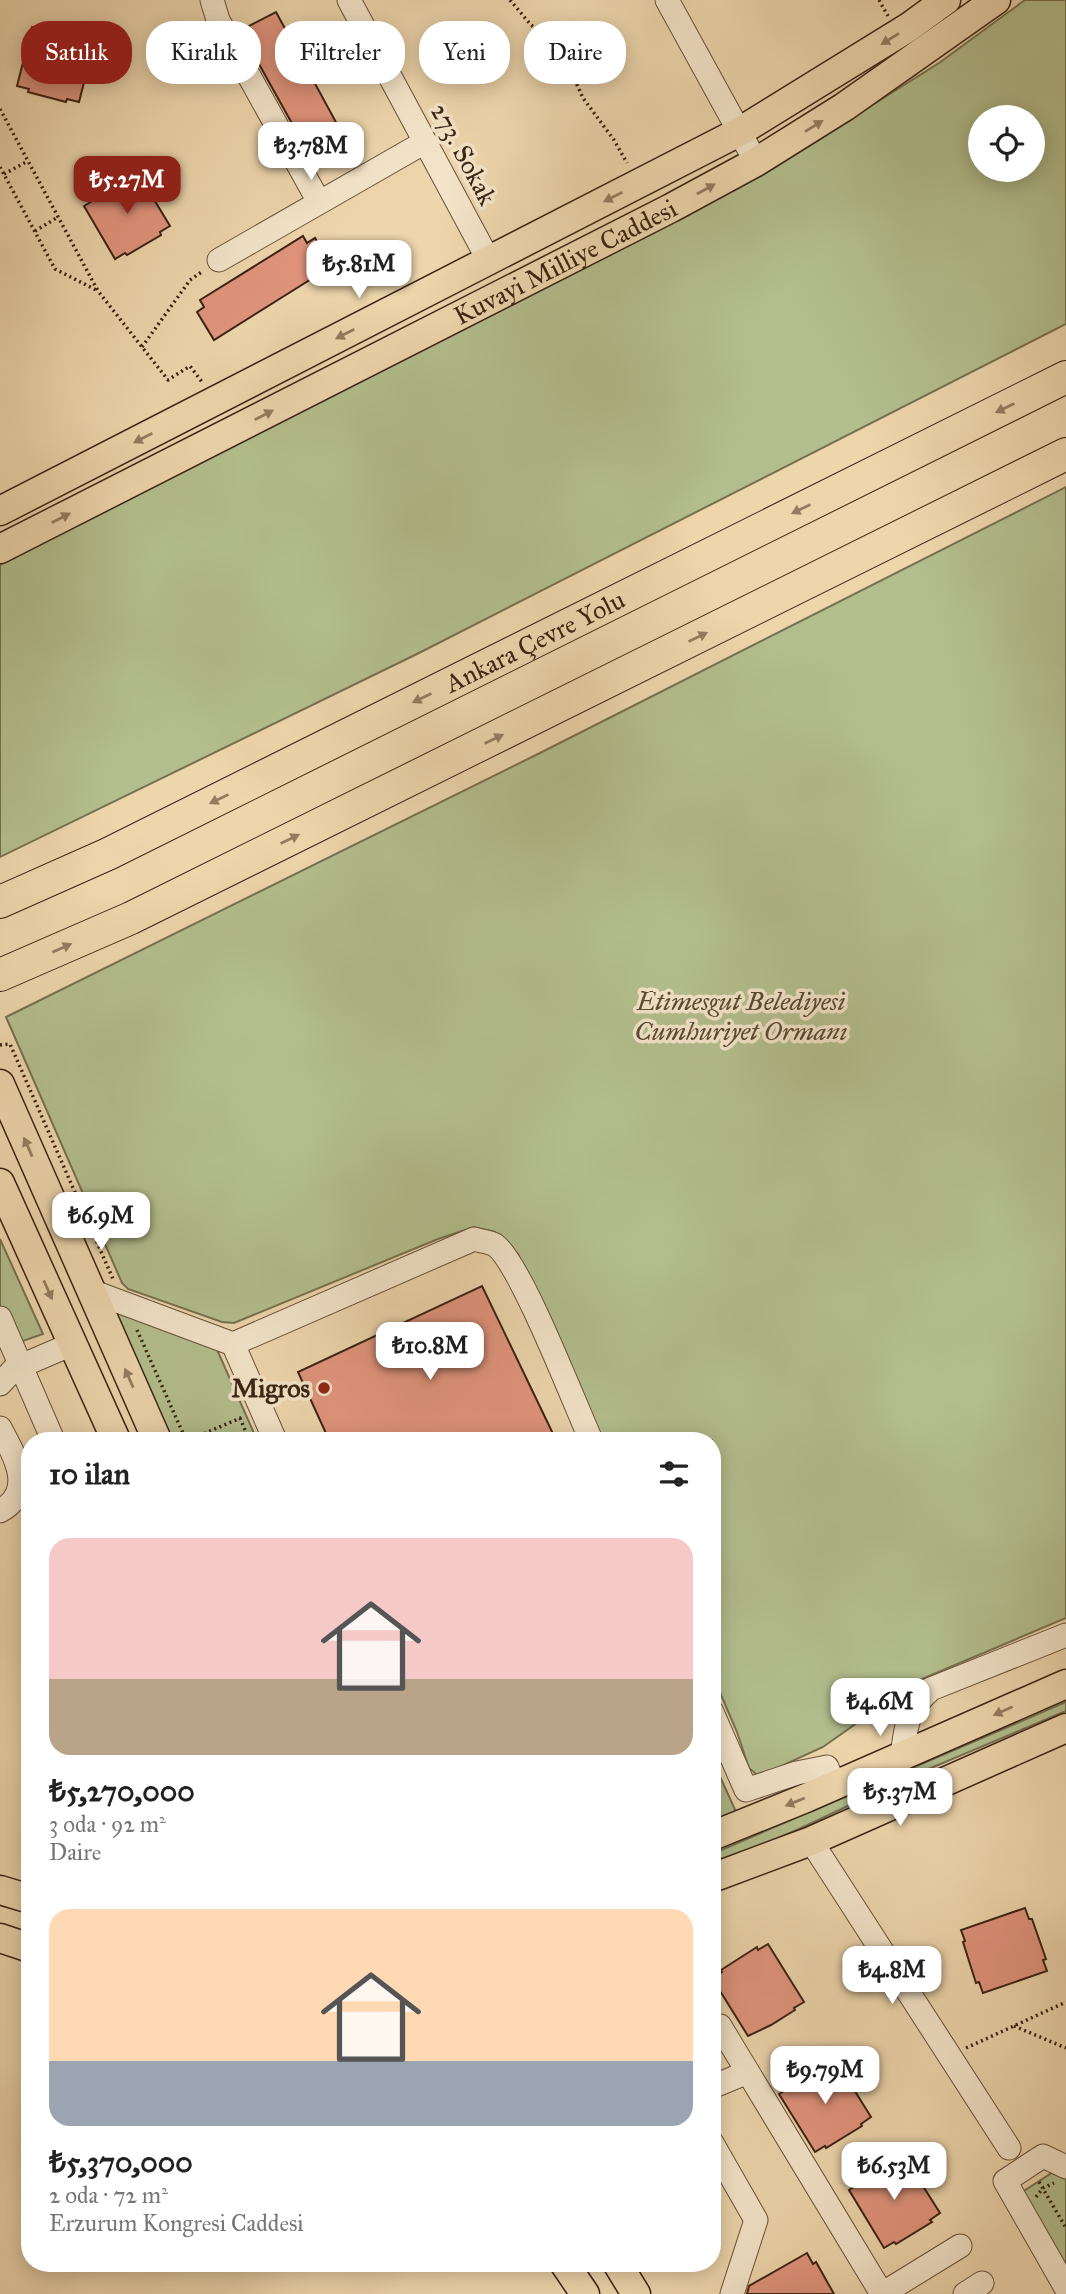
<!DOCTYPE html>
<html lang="tr">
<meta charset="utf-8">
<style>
:root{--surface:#fff;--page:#f2f2f2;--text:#222;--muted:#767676;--accent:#8f2418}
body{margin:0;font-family:"IM FELL Great Primer",serif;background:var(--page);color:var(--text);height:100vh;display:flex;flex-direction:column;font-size:26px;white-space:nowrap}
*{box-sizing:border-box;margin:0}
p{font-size:23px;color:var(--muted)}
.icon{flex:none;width:38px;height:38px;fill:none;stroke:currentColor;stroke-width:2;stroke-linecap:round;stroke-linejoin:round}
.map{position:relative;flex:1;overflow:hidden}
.side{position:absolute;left:21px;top:1432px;width:700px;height:840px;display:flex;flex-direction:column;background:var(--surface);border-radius:28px;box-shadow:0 4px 18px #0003}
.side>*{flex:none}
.banner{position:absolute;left:21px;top:21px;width:700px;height:63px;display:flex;gap:14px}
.tools{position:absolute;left:968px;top:105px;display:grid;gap:14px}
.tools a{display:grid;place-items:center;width:77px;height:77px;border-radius:50%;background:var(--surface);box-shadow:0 4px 18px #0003;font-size:35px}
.price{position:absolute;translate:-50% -60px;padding:0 16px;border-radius:14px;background:#fff;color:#222;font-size:23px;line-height:46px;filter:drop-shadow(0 2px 4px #0008)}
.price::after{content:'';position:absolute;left:50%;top:42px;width:21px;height:16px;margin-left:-10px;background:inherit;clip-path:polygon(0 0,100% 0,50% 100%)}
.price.on{background:var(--accent);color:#fff}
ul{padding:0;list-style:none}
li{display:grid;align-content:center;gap:14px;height:371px;padding:0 28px}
li span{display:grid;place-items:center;height:217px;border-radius:21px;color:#555}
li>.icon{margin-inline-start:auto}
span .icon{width:126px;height:126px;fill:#fffc;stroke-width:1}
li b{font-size:30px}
h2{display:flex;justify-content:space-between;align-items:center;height:84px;padding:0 28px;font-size:30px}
.pill{padding:0 24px;border-radius:28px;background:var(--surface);box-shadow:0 4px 18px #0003;font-size:24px;line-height:63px}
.pill.on{background:var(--accent);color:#fff}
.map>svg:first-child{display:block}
.green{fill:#b3be8e;stroke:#767050;stroke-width:2;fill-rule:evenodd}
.building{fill:#e0947d;stroke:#3a2313;stroke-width:2}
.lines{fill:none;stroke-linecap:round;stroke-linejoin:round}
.minor-casing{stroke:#675039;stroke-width:25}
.major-casing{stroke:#3a2313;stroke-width:31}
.highway-casing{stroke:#3a2313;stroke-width:34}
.path{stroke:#3a2313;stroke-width:3.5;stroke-dasharray:2 3.5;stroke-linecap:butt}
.minor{stroke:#f3e4c9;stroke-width:23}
.major{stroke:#edd5ac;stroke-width:28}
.highway{stroke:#edd5ac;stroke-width:32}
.oneway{fill:#947c60}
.poi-dot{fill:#8f2418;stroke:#f3e4c9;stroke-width:2.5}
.labels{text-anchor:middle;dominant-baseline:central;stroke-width:7;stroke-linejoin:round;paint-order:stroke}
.street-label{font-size:26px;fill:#3a2313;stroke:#f3e4c9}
.park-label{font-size:26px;font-style:italic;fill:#584a32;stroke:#f3e4c9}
.poi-label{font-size:26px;font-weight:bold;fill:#3a2313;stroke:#f3e4c9;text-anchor:end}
</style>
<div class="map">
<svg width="1066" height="2294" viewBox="0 0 1066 2294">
<rect width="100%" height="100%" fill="#edd5ac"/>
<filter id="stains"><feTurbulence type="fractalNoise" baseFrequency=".00286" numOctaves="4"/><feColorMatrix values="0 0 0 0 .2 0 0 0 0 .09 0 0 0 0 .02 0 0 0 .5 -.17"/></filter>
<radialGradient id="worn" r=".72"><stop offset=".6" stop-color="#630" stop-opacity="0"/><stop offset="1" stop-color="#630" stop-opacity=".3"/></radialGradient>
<path class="green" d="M1025,0H1066V324L417,654L0,857V565L761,175L939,63ZM980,117H1032V170H980Z
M1066,487V1618L915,1682L823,1747L764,1774H756L749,1768L737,1732L712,1674V1440H601L518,1254L495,1232L474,1227L438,1239L234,1323L222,1322L128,1289L122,1283L6,1017L540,753Z
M0,1239L43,1334L0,1349Z
M113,1306L215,1345L257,1440H172Z
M1066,1702V1711L905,1779L799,1829L712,1866V1854Z
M712,1759L737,1814L712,1824Z
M1058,2169L1066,2173V2276L1019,2194Z"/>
<path class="building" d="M276,12L343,135L314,150L309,142L304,145L245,39L251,35L247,27Z
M32,27L44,30V27L83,36L82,40L94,43L79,102L67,99L66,102L28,92L29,89L17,86Z
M138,173L170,226L160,232L161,235L127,255L125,253L115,259L84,206L94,200L92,197L120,180L126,177L128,180Z
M303,236L307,243L315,238L332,266L214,340L197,312L204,307L200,300Z
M482,1286L556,1440H329L298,1372Z
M1025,1908L1029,1919H1032L1046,1959L1043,1960L1047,1971L983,1993L979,1982L976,1983L963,1942L965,1941L961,1930Z
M768,1944L804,2002L794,2008L795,2010L771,2025L748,2036L712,1978L722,1972L721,1970L757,1947L758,1950Z
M835,2059L871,2117L861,2124L862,2126L826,2148L825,2146L815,2152L779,2094L789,2088L788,2085L824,2063L825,2066Z
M904,2156L940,2213L930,2220L932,2222L896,2244L894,2242L884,2248L849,2190L859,2184L857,2181L893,2159L895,2162Z
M807,2253L813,2264L816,2262L834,2294H747L749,2286Z"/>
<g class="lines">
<g class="minor-casing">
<path id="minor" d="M212,0L218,20L319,202
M349,0L489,261
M667,0L756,162
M219,260L425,142
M91,1291L233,1344L474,1239C480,1241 490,1242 495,1245C520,1262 575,1405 591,1440
M0,1318L53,1440
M233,1344L275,1440
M0,1384L14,1369L72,1344
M0,1428C15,1456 36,1491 0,1511
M712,1712L746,1790L797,1773L827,1767L834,1785
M902,1756C906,1725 907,1710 931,1689L1066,1635
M811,1841L1009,2148
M720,2026L882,2294
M712,2087L748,2072
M712,2143L756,2220L732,2294
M1066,2167L1043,2156L1005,2181L1066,2288
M882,2294L960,2246
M965,2294L982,2283"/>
</g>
<g class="major-casing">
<g id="major">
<path d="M0,511L739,132L909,27L946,0"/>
<path id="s1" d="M0,549L671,208L756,162L844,107L996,0"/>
<path d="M0,1084L157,1440"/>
<path d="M0,1183L116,1440"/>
<path d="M712,1836L806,1798L1066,1684"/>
<path d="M712,1878L811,1841L1066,1728"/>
<path d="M0,1890L30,1899"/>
<path d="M0,1938L30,1948"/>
<path d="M564,2263L585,2294"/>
<path d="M617,2263L636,2294"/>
</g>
</g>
<g class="highway-casing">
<g id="highway">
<path id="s2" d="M0,902L108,854L1066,377"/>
<path d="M0,975L131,918L1066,454"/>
</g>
</g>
<path class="path" d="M510,0L531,25L559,45L583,98L614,140L627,163
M879,0L888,16
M0,109L98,291L168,380L190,366L202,382
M0,167L55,269L96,290
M4,174L28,161
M35,231L58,217
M142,347L190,280L203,271
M0,1045L10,1044L113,1279
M137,1330L186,1440
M240,1418L249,1439
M189,1440L243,1417
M1014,2026L1066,2048
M966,2048L1066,2002
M1039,2182L1066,2228
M1036,2197L1043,2188L1054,2183"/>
<use href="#minor" class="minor"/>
<use href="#major" class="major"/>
<use href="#highway" class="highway"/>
</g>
<defs><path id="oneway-solid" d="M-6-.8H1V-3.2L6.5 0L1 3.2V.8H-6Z" transform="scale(1.75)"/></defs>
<g class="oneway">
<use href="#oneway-solid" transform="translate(890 39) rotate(148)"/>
<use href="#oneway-solid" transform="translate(814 126) rotate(-32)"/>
<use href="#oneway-solid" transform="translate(706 189) rotate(-29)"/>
<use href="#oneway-solid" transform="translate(613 197) rotate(153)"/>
<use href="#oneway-solid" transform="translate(345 334) rotate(153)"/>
<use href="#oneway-solid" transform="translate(1005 408) rotate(154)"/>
<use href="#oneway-solid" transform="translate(264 415) rotate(-27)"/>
<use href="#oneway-solid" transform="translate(143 438) rotate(153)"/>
<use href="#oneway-solid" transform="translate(801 509) rotate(154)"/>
<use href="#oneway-solid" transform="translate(61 518) rotate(-27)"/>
<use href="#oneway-solid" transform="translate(698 637) rotate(-26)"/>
<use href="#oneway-solid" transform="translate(422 698) rotate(154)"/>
<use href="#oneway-solid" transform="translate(494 739) rotate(-26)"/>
<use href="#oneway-solid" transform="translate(219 799) rotate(154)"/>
<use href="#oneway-solid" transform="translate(290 839) rotate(-26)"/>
<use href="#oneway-solid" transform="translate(62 948) rotate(-24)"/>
<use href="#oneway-solid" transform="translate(28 1147) rotate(-114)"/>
<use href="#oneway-solid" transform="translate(48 1290) rotate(66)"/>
<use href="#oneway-solid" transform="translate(129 1378) rotate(-114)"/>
<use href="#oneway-solid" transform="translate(1003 1711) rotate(156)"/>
<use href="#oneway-solid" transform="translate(795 1802) rotate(158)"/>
</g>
<circle class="poi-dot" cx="324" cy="1388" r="7"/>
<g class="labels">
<g class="street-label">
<text transform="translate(464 154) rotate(62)">273. Sokak</text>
<text stroke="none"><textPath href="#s1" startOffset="634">Kuvayi Milliye Caddesi</textPath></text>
<text stroke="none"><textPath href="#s2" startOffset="595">Ankara Çevre Yolu</textPath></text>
</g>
<g class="park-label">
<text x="741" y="1001">Etimesgut Belediyesi<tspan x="741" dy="30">Cumhuriyet Ormanı</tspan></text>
</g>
<g class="poi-label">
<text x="310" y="1388">Migros</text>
</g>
</g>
<rect width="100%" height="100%" filter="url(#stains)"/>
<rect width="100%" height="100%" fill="url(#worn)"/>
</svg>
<div class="tools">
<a><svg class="icon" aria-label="locate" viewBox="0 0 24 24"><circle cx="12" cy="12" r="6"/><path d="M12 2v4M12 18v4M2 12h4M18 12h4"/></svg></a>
</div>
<b class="price" style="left:311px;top:182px">₺3.78M</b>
<b class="price on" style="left:127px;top:216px">₺5.27M</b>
<b class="price" style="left:359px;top:300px">₺5.81M</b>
<b class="price" style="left:101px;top:1252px">₺6.9M</b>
<b class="price" style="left:430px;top:1382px">₺10.8M</b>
<b class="price" style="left:880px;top:1738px">₺4.6M</b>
<b class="price" style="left:900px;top:1828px">₺5.37M</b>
<b class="price" style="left:892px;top:2006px">₺4.8M</b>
<b class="price" style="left:825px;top:2106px">₺9.79M</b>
<b class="price" style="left:894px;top:2202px">₺6.53M</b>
<div class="banner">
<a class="pill on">Satılık</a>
<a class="pill">Kiralık</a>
<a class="pill">Filtreler</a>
<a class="pill">Yeni</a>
<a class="pill">Daire</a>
</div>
<section class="side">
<h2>10 ilan<svg class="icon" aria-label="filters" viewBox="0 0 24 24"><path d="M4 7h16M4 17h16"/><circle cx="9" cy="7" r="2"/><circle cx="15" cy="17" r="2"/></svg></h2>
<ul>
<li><span style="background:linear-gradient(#f6c9c9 65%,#b9a48a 0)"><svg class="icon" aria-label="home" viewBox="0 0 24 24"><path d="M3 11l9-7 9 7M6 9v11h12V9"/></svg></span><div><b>₺5,270,000</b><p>3 oda · 92 m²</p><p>Daire</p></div></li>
<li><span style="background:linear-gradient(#ffd9b3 70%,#9aa5b1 0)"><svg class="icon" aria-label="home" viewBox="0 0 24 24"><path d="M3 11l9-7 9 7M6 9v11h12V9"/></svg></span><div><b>₺5,370,000</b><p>2 oda · 72 m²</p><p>Erzurum Kongresi Caddesi</p></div></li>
</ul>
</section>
</div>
